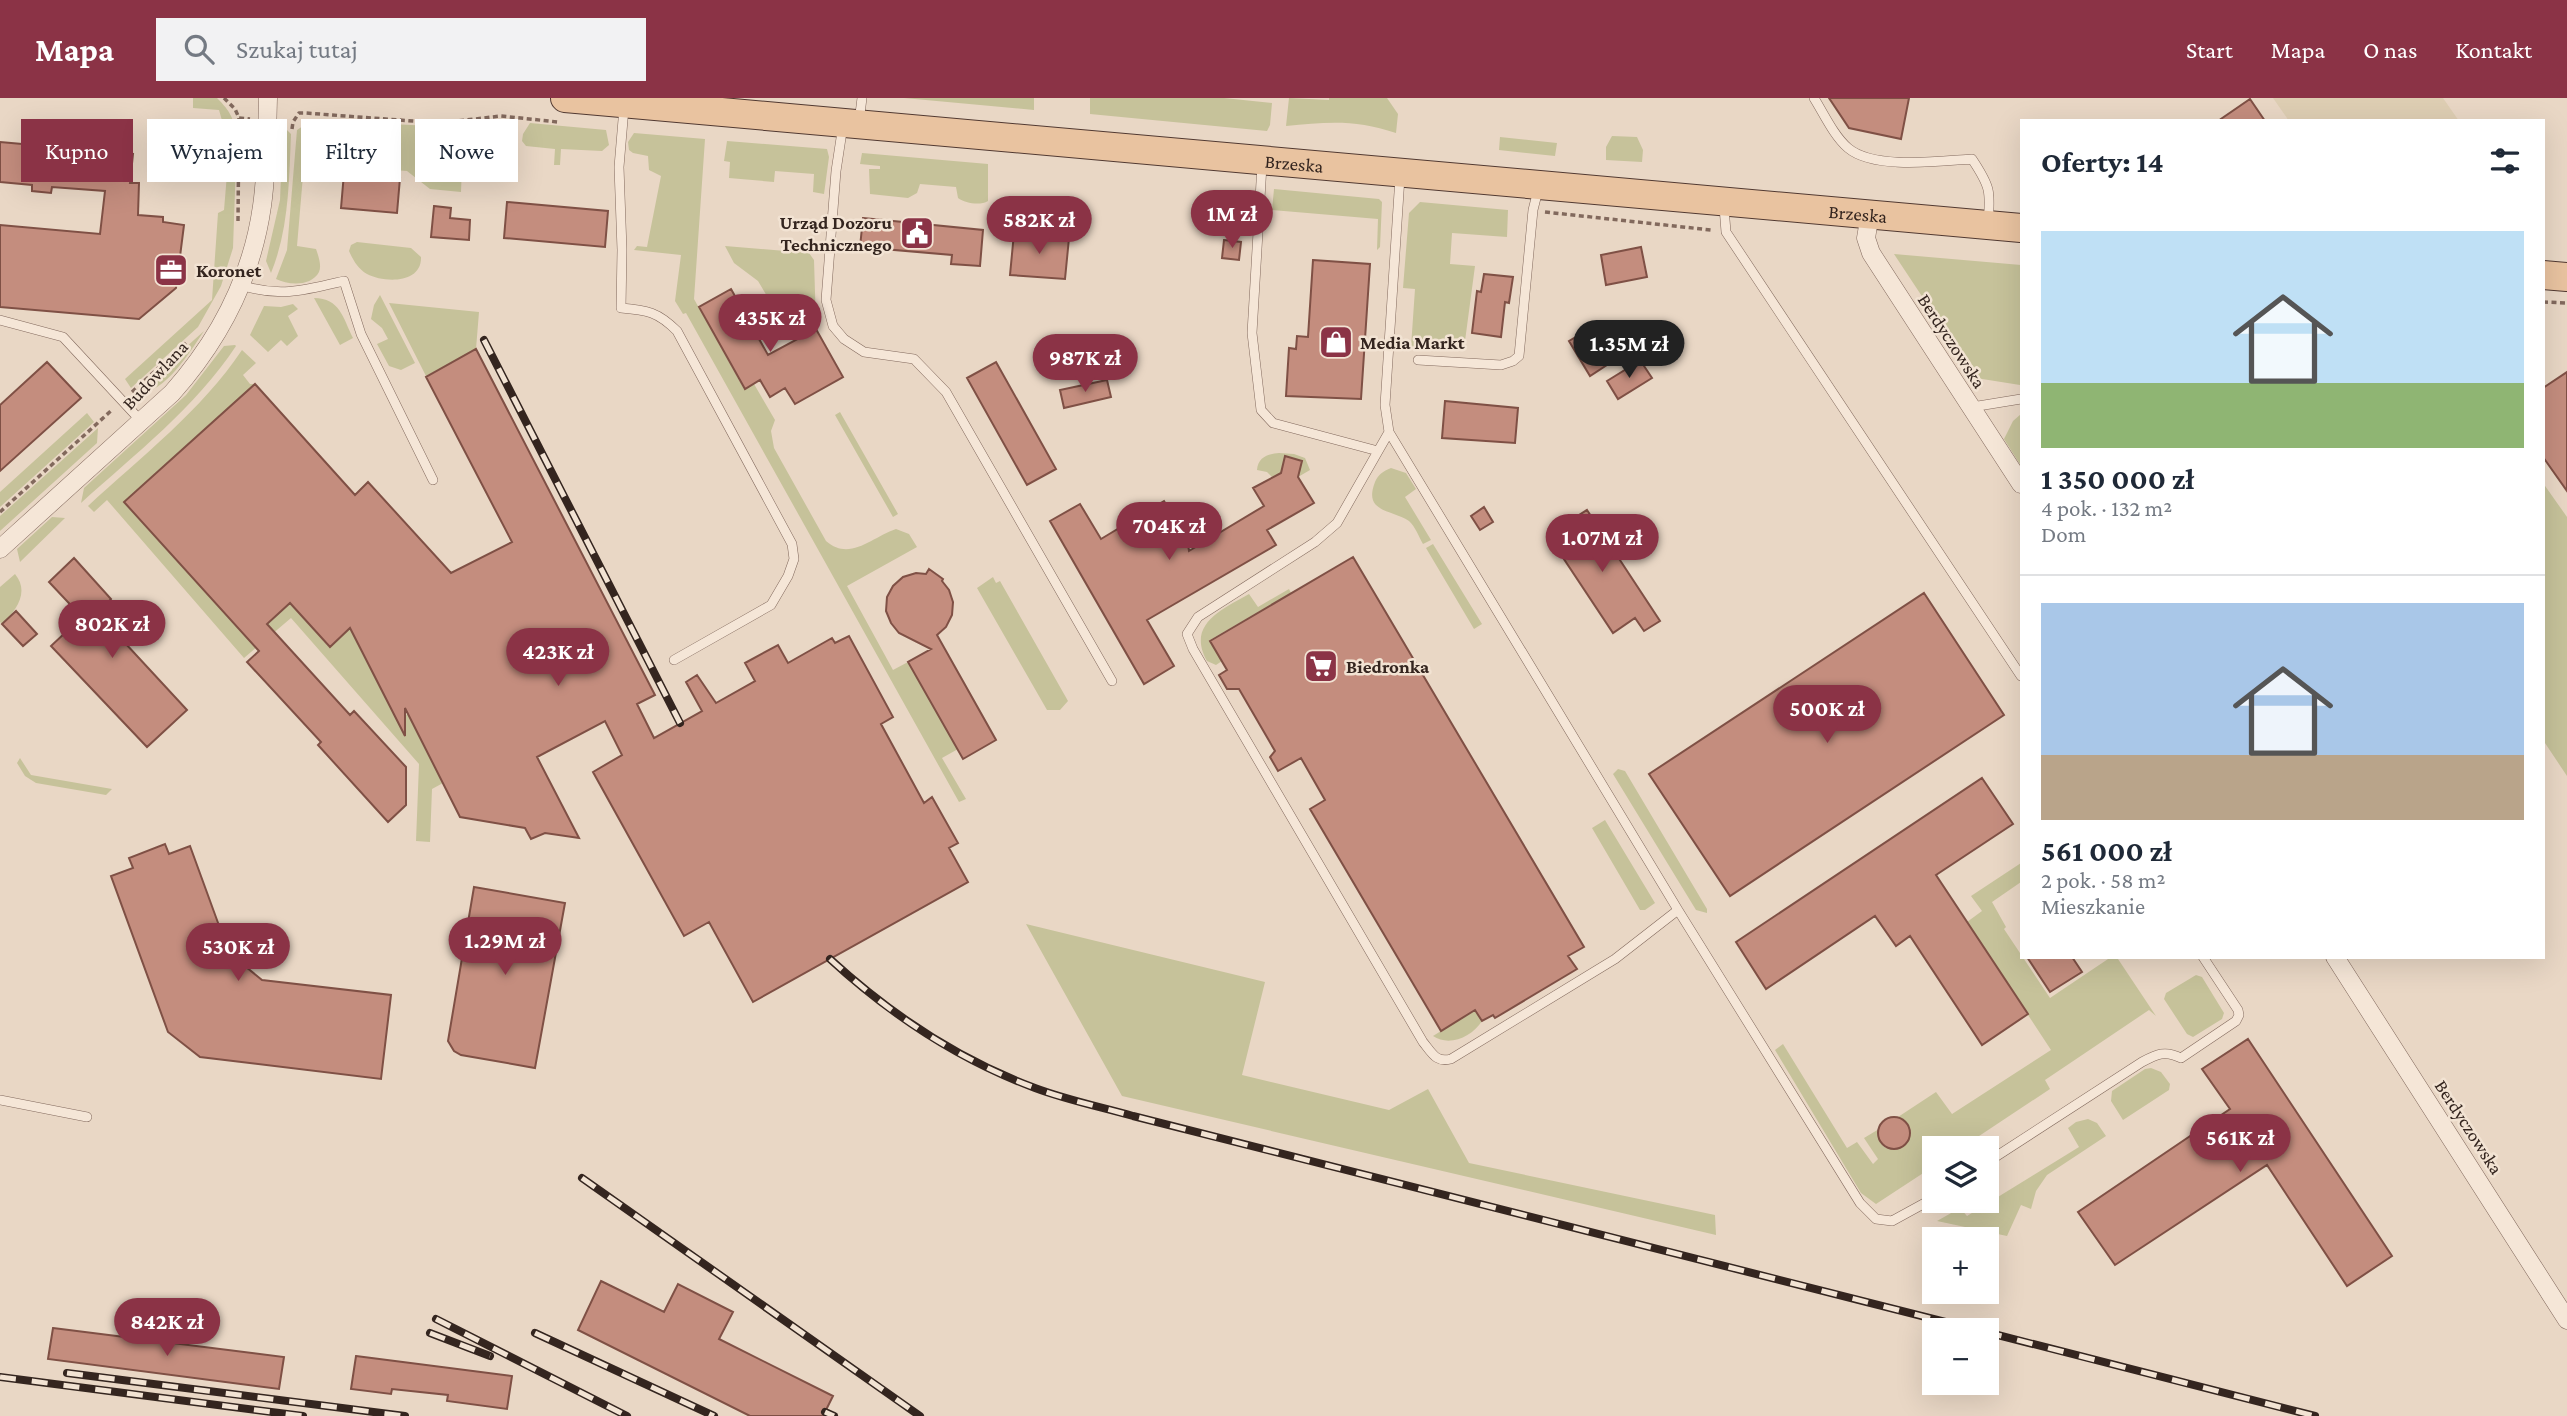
<!DOCTYPE html>
<html lang="pl">
<meta charset="utf-8">
<style>
:root{--surface:#fff;--page:#f2f2f3;--text:#1f2937;--muted:#747a83;--line:#e0e1e3;--accent:#8b3346}
body{margin:0;font-family:"Crimson Pro",serif;background:var(--page);color:var(--text);height:100vh;display:flex;flex-direction:column;font-size:26px;white-space:nowrap}
*{box-sizing:border-box;margin:0}
p{font-size:23px;color:var(--muted)}
.icon{flex:none;width:38px;height:38px;fill:none;stroke:currentColor;stroke-width:2;stroke-linecap:round;stroke-linejoin:round}
.map{position:relative;flex:1;overflow:hidden}
.drawer{position:absolute;left:2020px;top:21px;width:525px;height:840px;display:flex;flex-direction:column;background:var(--surface);border-radius:0px;box-shadow:0 7px 28px #0002}
.drawer>*{flex:none}
.banner{position:absolute;left:21px;top:21px;width:665px;height:63px;display:flex;gap:14px}
.fabs{position:absolute;left:1922px;top:1038px;display:grid;gap:14px}
.fabs a{display:grid;place-items:center;width:77px;height:77px;border-radius:0px;background:var(--surface);box-shadow:0 7px 28px #0002;font-size:35px}
.price{position:absolute;translate:-50% -60px;padding:0 16px;border-radius:24px;background:var(--accent);color:#fff;font-size:23px;line-height:46px;filter:drop-shadow(0 2px 4px #0008)}
.price::after{content:'';position:absolute;left:50%;top:42px;width:21px;height:16px;margin-left:-10px;background:inherit;clip-path:polygon(0 0,100% 0,50% 100%)}
.price.active{background:#222;color:#fff}
ul{padding:0;list-style:none}
li{display:grid;align-content:center;gap:14px;height:371px;padding:0 21px}
li+li{border-top:2px solid var(--line)}
li span{display:grid;place-items:center;height:217px;border-radius:0px;color:#555}
li>.icon{margin-inline-start:auto}
span .icon{width:126px;height:126px;fill:#fffc;stroke-width:1}
li b{font-size:30px}
h2{display:flex;justify-content:space-between;align-items:center;height:84px;padding:0 21px;font-size:30px}
.tag{padding:0 24px;border-radius:0px;background:var(--surface);box-shadow:0 7px 28px #0002;font-size:24px;line-height:63px}
.tag.active{background:var(--accent);color:#fff}
header{display:flex;align-items:center;gap:42px;box-sizing:border-box;height:98px;padding:0 35px;background:var(--accent);color:#fff}
header strong{font-size:33px}
nav{display:flex;gap:38px;margin-inline-start:auto;font-size:24px}
.search{width:490px;height:63px;background:var(--page);display:flex;align-items:center;gap:18px;box-sizing:border-box;padding:0 24px;border-radius:0px;color:var(--muted);font-size:26px}
.map>svg:first-child{display:block}
.farmland{fill:#deceb3}
.green{fill:#c6c29a}
.building{fill:#c48d7e;stroke:#7f5045;stroke-width:2}
.lines{fill:none;stroke-linecap:round;stroke-linejoin:round}
.lane-casing{stroke:#82695d;stroke-width:10}
.street-casing{stroke:#82695d;stroke-width:19}
.primary-casing{stroke:#513931;stroke-width:30}
.path{stroke:#82695d;stroke-width:3.5;stroke-dasharray:5 3.5;stroke-linecap:butt}
.lane{stroke:#f5e6d7;stroke-width:9}
.street{stroke:#f5e6d7;stroke-width:18}
.primary{stroke:#e9c3a0;stroke-width:28}
.rail-casing{stroke:#34251f;stroke-width:8}
.rail{stroke:#f2e3d3;stroke-width:5;stroke-dasharray:16;stroke-linecap:butt}
.labels{text-anchor:middle;dominant-baseline:central;stroke-width:5;stroke-linejoin:round;paint-order:stroke}
.street-label{font-size:19px;fill:#34251f;stroke:#f2e3d3}
.poi-label{font-size:19px;font-weight:bold;fill:#34251f;stroke:#f2e3d3;text-anchor:start}
</style>
<header>
<strong>Mapa</strong>
<div class="search"><svg class="icon" aria-label="search" viewBox="0 0 24 24"><circle cx="10" cy="10" r="6"/><path d="M15 15l6 6"/></svg>Szukaj tutaj</div>
<nav><a>Start</a><a>Mapa</a><a>O nas</a><a>Kontakt</a></nav>
</header>
<div class="map">
<svg width="2567" height="1318" viewBox="0 0 2567 1318">
<rect width="100%" height="100%" fill="#e9d7c5"/>
<path class="farmland" d="M2273,0H2443L2459,23H2289Z"/>
<path class="green" d="M193,0H217C234,17 236,25 234,49L223,48V26L219,12L193,10Z
M904,0H1034V12Z
M1090,0H1224L1272,5L1270,27L1267,33L1090,16Z
M1289,0L1329,2V0H1387L1398,16L1396,35C1356,21 1326,24 1286,28Z
M312,22L451,29L499,22C504,31 504,39 495,44L463,40L461,94L430,91L407,73L342,68L345,34L320,30L318,54H305L297,148L316,151C318,157 322,167 319,174C311,189 288,187 276,181L287,152L297,32Z
M530,25L606,32L609,47L602,53L561,51L560,67H554L555,51L526,48L522,43L523,36Z
M286,31L291,36C289,83 289,131 271,175L266,163L280,102L283,32Z
M634,35L705,41L694,201L744,291L754,286L775,322L771,333L774,350L826,443C850,464 872,439 896,431L909,436L917,449L847,488L893,572L908,564L958,651L942,660L966,701L959,704L686,215L683,216L675,203L681,157L634,152L637,148L647,149L661,78L649,72L648,58L633,55L629,52L628,44Z
M1612,38L1637,39L1643,52L1642,64L1606,62V49Z
M1500,39L1557,45L1555,58L1499,52Z
M727,43L827,51L829,59L824,96L813,94L814,76L775,73L774,84L729,80L730,64L724,63Z
M862,55L988,66V103C980,108 965,105 958,100L956,89L920,86L917,95L908,100L870,96L869,71H880V68L860,66Z
M228,64H236L233,150L221,188L198,229L131,290L125,281L212,202L218,115L224,112Z
M1274,91L1379,101L1382,104L1380,149L1377,152L1378,121L1272,112Z
M1420,104L1508,112L1507,139L1452,135L1450,166L1475,168L1465,243L1444,242L1443,249H1411L1415,191L1403,190L1409,115Z
M357,144L411,150L421,159C422,186 384,185 367,176C358,171 353,162 349,153L351,147Z
M725,148L809,155L814,162L816,227L792,240L758,183L734,165Z
M1894,156L2021,167V300L2020,287L1976,280Z
M380,197L415,265L401,272L389,268L377,246L388,241L382,230L371,221L374,207Z
M314,200C340,200 343,220 353,240L340,247Z
M389,205L479,214L476,251L426,278Z
M293,206L298,211L288,218L298,238L287,248L281,242L268,254L250,237L264,208L281,209Z
M204,233C189,255 164,298 135,295Z
M235,247L236,248C195,310 135,356 81,405L84,390L186,297L224,248Z
M242,252L256,265L243,277L250,286H255L125,404L249,542L290,505L329,549L361,521L392,526L361,553L396,621L408,616L443,685L432,691L430,744L416,743L419,666L291,520L244,560L107,402L94,414L88,408C141,359 202,312 242,252Z
M840,314L898,416L893,419L835,317Z
M87,315L94,324L0,409V394Z
M2021,316V368L2004,341L2013,323Z
M98,330L97,345L0,433V418Z
M1279,355L1294,356L1305,360L1310,372L1298,379L1302,363L1285,358L1281,375L1272,379L1267,374L1257,372C1258,359 1268,356 1279,355Z
M1391,370L1406,375L1416,391L1405,399L1431,442L1423,446C1419,439 1415,428 1409,423C1391,411 1363,415 1375,384C1378,377 1383,373 1391,370Z
M2543,385L2567,419V678L2543,642Z
M52,419L65,420L20,464L17,451Z
M1433,446L1482,526L1474,531L1426,450Z
M15,476C30,494 16,513 2,526L0,524V489Z
M993,479L996,485L1000,483L1068,603L1060,612H1047L977,490Z
M1289,491L1291,495L1210,542L1222,563L1216,567L1207,563C1186,526 1223,511 1249,496L1258,509Z
M20,660L31,677L112,691L106,697L36,685L25,678L17,665Z
M1618,671L1625,673L1707,811V815L1696,812L1613,676Z
M1605,722L1655,805L1645,812H1640L1592,730Z
M2021,765V784L1992,804L2006,829L2004,831L2050,900L2111,859H2121L2118,861L2156,918L2149,912L2045,982L2050,991L1961,1050H1934V1068L1876,1106L1861,1095L1775,952L1783,946L1847,1050L1857,1044L1873,1066L1878,1061L1864,1040L1879,1031C1875,1074 1937,1037 1898,1019L1936,994L1952,1016L2051,952L1967,824L1982,813L1971,798Z
M1026,826L1265,884L1242,977L1389,1012L1428,991L1469,1065L1715,1117L1716,1137L1122,998Z
M2196,877L2202,879L2224,915L2222,921L2193,939L2187,936L2164,901L2166,895Z
M1475,912L1482,923C1472,939 1449,949 1433,938Z
M2151,970L2161,974L2170,986L2169,992L2123,1022L2111,1003L2112,993L2145,971Z
M2088,1021L2097,1025L2106,1038L2047,1077L2036,1093L2031,1111L2021,1107L2007,1138L1937,1123L1960,1110L1967,1118L2079,1049L2068,1030L2076,1024Z"/>
<path class="building" d="M1829,0H1909L1901,41L1849,30Z
M2250,1L2265,23H2218Z
M173,29H207L206,52H172Z
M0,44L133,56L130,85H139L138,117L163,119V124L184,127L176,190L139,221L0,209V127L100,136L105,93L52,89L51,95L32,93V87L0,84Z
M344,75L400,80L397,115L341,110Z
M507,104L608,113L605,149L504,140Z
M434,108L451,110L450,120L470,122L469,142L431,139Z
M863,120L983,132L980,168L951,166L952,157L860,149Z
M1014,135L1069,140L1065,181L1010,177Z
M1224,142L1241,144L1239,162L1222,160Z
M1641,149L1647,179L1606,187L1601,157Z
M1313,162L1370,166L1361,301L1286,298L1289,250L1296,251L1297,238L1308,239Z
M1484,176L1513,179L1509,205L1505,204L1501,239L1472,235L1477,193L1481,194Z
M731,191L768,257L816,231L843,279L795,306L785,290L770,299L760,282L745,291L699,209Z
M1589,231L1610,265L1590,278L1569,243Z
M476,251L655,597L637,606L654,640L702,613L686,584L697,577L716,605L755,583L745,565L778,547L788,565L832,540L835,545L849,538L893,619L881,626L924,705L932,699L958,745L949,750L968,784L753,904L709,824L684,838L593,674L622,657L605,623L537,659L579,740L545,735L531,741L525,730L460,719L405,610V638L350,530L330,549L290,505L267,526L350,617L354,613L406,669V707L388,724L318,647L321,644L247,564L259,553L124,404L255,286L355,397L368,384L451,475L512,444L426,279Z
M47,264L81,300L0,373V307Z
M996,264L1056,371L1027,387L967,280Z
M1642,265L1652,280L1618,301L1607,283L1633,267L1634,269Z
M2567,274V393L2543,359V290Z
M1107,282L1111,299L1064,310L1060,292Z
M1445,303L1518,310L1515,345L1442,340Z
M1285,358L1302,363L1298,379L1314,405L1267,432L1276,447L1147,522L1174,568L1144,586L1050,423L1080,406L1101,441L1164,403L1187,440L1189,453L1264,408L1253,390L1281,375Z
M1484,409L1493,424L1480,432L1471,418Z
M1587,412L1660,523L1644,533L1635,520L1613,535L1548,437Z
M1353,459L1584,849L1568,858L1577,871L1495,920L1493,917L1482,923L1475,912L1441,933L1310,711L1325,702L1301,660L1278,673L1270,659L1275,653L1239,591H1227L1219,577L1227,572L1210,543Z
M74,460L111,501L105,508L121,524L113,532L187,612L147,649L51,548L82,519L49,484Z
M929,471L943,481L942,483L949,492L953,504L952,517L946,529L937,537L996,642L963,661L908,564L931,551L899,535L891,525L886,513L887,499L893,488L903,479L916,475L926,476Z
M1924,495L2004,617L1730,798L1649,676Z
M16,513L37,536L23,548L2,526Z
M1982,680L2013,726L1936,777L2028,916L1982,947L1910,838L1896,848L1875,818L1766,891L1736,844Z
M165,746L169,756L190,748L229,855L262,882L391,897L381,981L200,959L168,934L111,778L133,770L129,760Z
M474,789L565,805L535,970L461,957L454,953L448,943Z
M2027,859H2072L2082,874L2050,894Z
M2248,941L2392,1158L2347,1188L2267,1067L2115,1167L2078,1114L2230,1011L2202,971Z
M1878 1035a16 16 0 1 1 32 0a16 16 0 1 1-32 0Z
M601,1183L664,1214L678,1186L733,1214L719,1241L833,1298L823,1318H750L578,1232Z
M53,1230L284,1259L279,1291L48,1261Z
M356,1258L512,1278L507,1311L447,1303L448,1297L392,1291L391,1296L351,1291Z"/>
<g class="lines">
<g class="lane-casing">
<path id="lane" d="M1814,0C1824,16 1834,38 1848,50C1874,72 1940,63 1972,61C1990,88 1991,93 1988,125
M624,10L619,69L622,152L621,210C647,212 658,214 677,233L792,446L794,461L788,478L771,507L674,562
M859,24L862,0
M843,27L836,73L826,202L833,228L844,241L864,254L914,261L946,294L1112,583
M1262,67L1252,235L1261,312L1273,325L1378,353
M1400,79L1385,307L1389,334L1678,812L1860,1105L1876,1121L1892,1123L1934,1100
M1724,109L1726,134L2021,578
M241,187C279,200 306,192 344,183L361,236L433,382
M0,222L63,239L141,323
M1418,262L1501,267L1513,263L1519,258L1533,112L1538,92
M1972,309L2021,301
M1389,334L1337,425L1315,444L1198,519L1187,536L1193,551L1423,944C1432,955 1436,965 1451,961L1615,861L1678,812
M0,1002L87,1019
M1986,1065L2142,964C2157,956 2165,952 2181,960L2236,923L2239,917L2238,912L2203,859"/>
</g>
<g class="street-casing">
<path id="street" d="M1870,116L1866,140L1871,155L2021,386
M0,451L172,295C219,242 252,179 262,108C267,73 267,36 268,0
M2335,859L2567,1222"/>
</g>
<g class="primary-casing">
<g id="primary">
<path id="s1" d="M565,0L2021,130"/>
<path d="M2543,177L2567,179"/>
</g>
</g>
<path class="path" d="M224,0L235,11L239,20L250,21
M292,31L293,24L299,15H305L440,25L501,18L558,24
M1545,114L1711,132
M238,123L239,20
M2543,204L2567,205
M132,294L186,245
M0,414L113,311"/>
<use href="#lane" class="lane"/>
<use href="#street" class="street"/>
<use href="#primary" class="primary"/>
<g class="rail-casing">
<path id="rail" d="M484,242L680,625
M830,861C891,917 957,961 1035,990C1067,1002 1101,1009 1133,1018L1977,1232
M582,1080L920,1318
M436,1221L627,1318
M1986,1234L2315,1318
M430,1235L490,1258
M535,1235L714,1318
M67,1275L405,1318
M0,1279L303,1318
M825,1314L834,1318"/>
</g>
<use href="#rail" class="rail"/>
</g>
<defs>
<g id="civic-square" transform="scale(1.75)"><rect x="-9" y="-9" width="18" height="18" rx="4" fill="#8b3346" stroke="#f2e3d3"/><path d="M-.6-6.5H3V-4.5H.6V-3L4-1V1h2V6H-6V1h2V-1L-.6-3ZM-1.2 2.5V6h2.4V2.5Z" fill="#fff"/></g>
<g id="office-square" transform="scale(1.75)"><rect x="-9" y="-9" width="18" height="18" rx="4" fill="#8b3346" stroke="#f2e3d3"/><path d="M-6-3h4V-5.5h4V-3h4V5H-6ZM-1-4.5V-3h2v-1.5ZM-6 0V1H6V0Z" fill="#fff"/></g>
<g id="shop-square" transform="scale(1.75)"><rect x="-9" y="-9" width="18" height="18" rx="4" fill="#8b3346" stroke="#f2e3d3"/><path d="M-5-2.5h2.3a2.7 3.5 0 0 1 5.4 0H5L5.5 6h-11ZM-1.5-2.5h3a1.5 2.3 0 0 0-3 0Z" fill="#fff"/></g>
<g id="supermarket-square" transform="scale(1.75)"><rect x="-9" y="-9" width="18" height="18" rx="4" fill="#8b3346" stroke="#f2e3d3"/><path d="M-6-5.5h2.5l.6 2H6L4.5 2H-2.5L-4.4-4H-6ZM-1.5 3.2a1.3 1.3 0 1 0 .1 0ZM3 3.2a1.3 1.3 0 1 0 .1 0Z" fill="#fff"/></g>
</defs>
<g fill-rule="evenodd">
<use href="#civic-square" x="917" y="135"/>
<use href="#office-square" x="171" y="172"/>
<use href="#shop-square" x="1336" y="244"/>
<use href="#supermarket-square" x="1321" y="568"/>
</g>
<g class="labels">
<g class="street-label">
<text stroke="none"><textPath href="#s1" startOffset="732">Brzeska</textPath></text>
<text stroke="none"><textPath href="#s1" startOffset="1298">Brzeska</textPath></text>
<text transform="translate(1952 243) rotate(57)">Berdyczowska</text>
<text transform="translate(155 277) rotate(-47)">Budowlana</text>
<text transform="translate(2469 1029) rotate(57)">Berdyczowska</text>
</g>
<g class="poi-label">
<text x="892" y="124" text-anchor="end">Urząd Dozoru<tspan x="892" dy="22">Technicznego</tspan></text>
<text x="196" y="172">Koronet</text>
<text x="1360" y="244">Media Markt</text>
<text x="1346" y="568">Biedronka</text>
</g>
</g>
</svg>
<div class="fabs">
<a><svg class="icon" aria-label="layers" viewBox="0 0 24 24"><path d="M12 4l9 5-9 5-9-5zM3 14l9 5 9-5"/></svg></a>
<a>+</a>
<a>−</a>
</div>
<b class="price" style="left:1232px;top:152px">1M zł</b>
<b class="price" style="left:1039px;top:158px">582K zł</b>
<b class="price" style="left:770px;top:256px">435K zł</b>
<b class="price active" style="left:1629px;top:282px">1.35M zł</b>
<b class="price" style="left:1085px;top:296px">987K zł</b>
<b class="price" style="left:1169px;top:464px">704K zł</b>
<b class="price" style="left:1602px;top:476px">1.07M zł</b>
<b class="price" style="left:112px;top:562px">802K zł</b>
<b class="price" style="left:558px;top:590px">423K zł</b>
<b class="price" style="left:1827px;top:647px">500K zł</b>
<b class="price" style="left:505px;top:879px">1.29M zł</b>
<b class="price" style="left:238px;top:885px">530K zł</b>
<b class="price" style="left:2240px;top:1076px">561K zł</b>
<b class="price" style="left:167px;top:1260px">842K zł</b>
<div class="banner">
<a class="tag active">Kupno</a>
<a class="tag">Wynajem</a>
<a class="tag">Filtry</a>
<a class="tag">Nowe</a>
</div>
<section class="drawer">
<h2>Oferty: 14<svg class="icon" aria-label="filters" viewBox="0 0 24 24"><path d="M4 7h16M4 17h16"/><circle cx="9" cy="7" r="2"/><circle cx="15" cy="17" r="2"/></svg></h2>
<ul>
<li><span style="background:linear-gradient(#bfe0f5 70%,#8fb573 0)"><svg class="icon" aria-label="home" viewBox="0 0 24 24"><path d="M3 11l9-7 9 7M6 9v11h12V9"/></svg></span><div><b>1 350 000 zł</b><p>4 pok. · 132 m²</p><p>Dom</p></div></li>
<li><span style="background:linear-gradient(#a9c7e8 70%,#b9a48a 0)"><svg class="icon" aria-label="home" viewBox="0 0 24 24"><path d="M3 11l9-7 9 7M6 9v11h12V9"/></svg></span><div><b>561 000 zł</b><p>2 pok. · 58 m²</p><p>Mieszkanie</p></div></li>
</ul>
</section>
</div>
